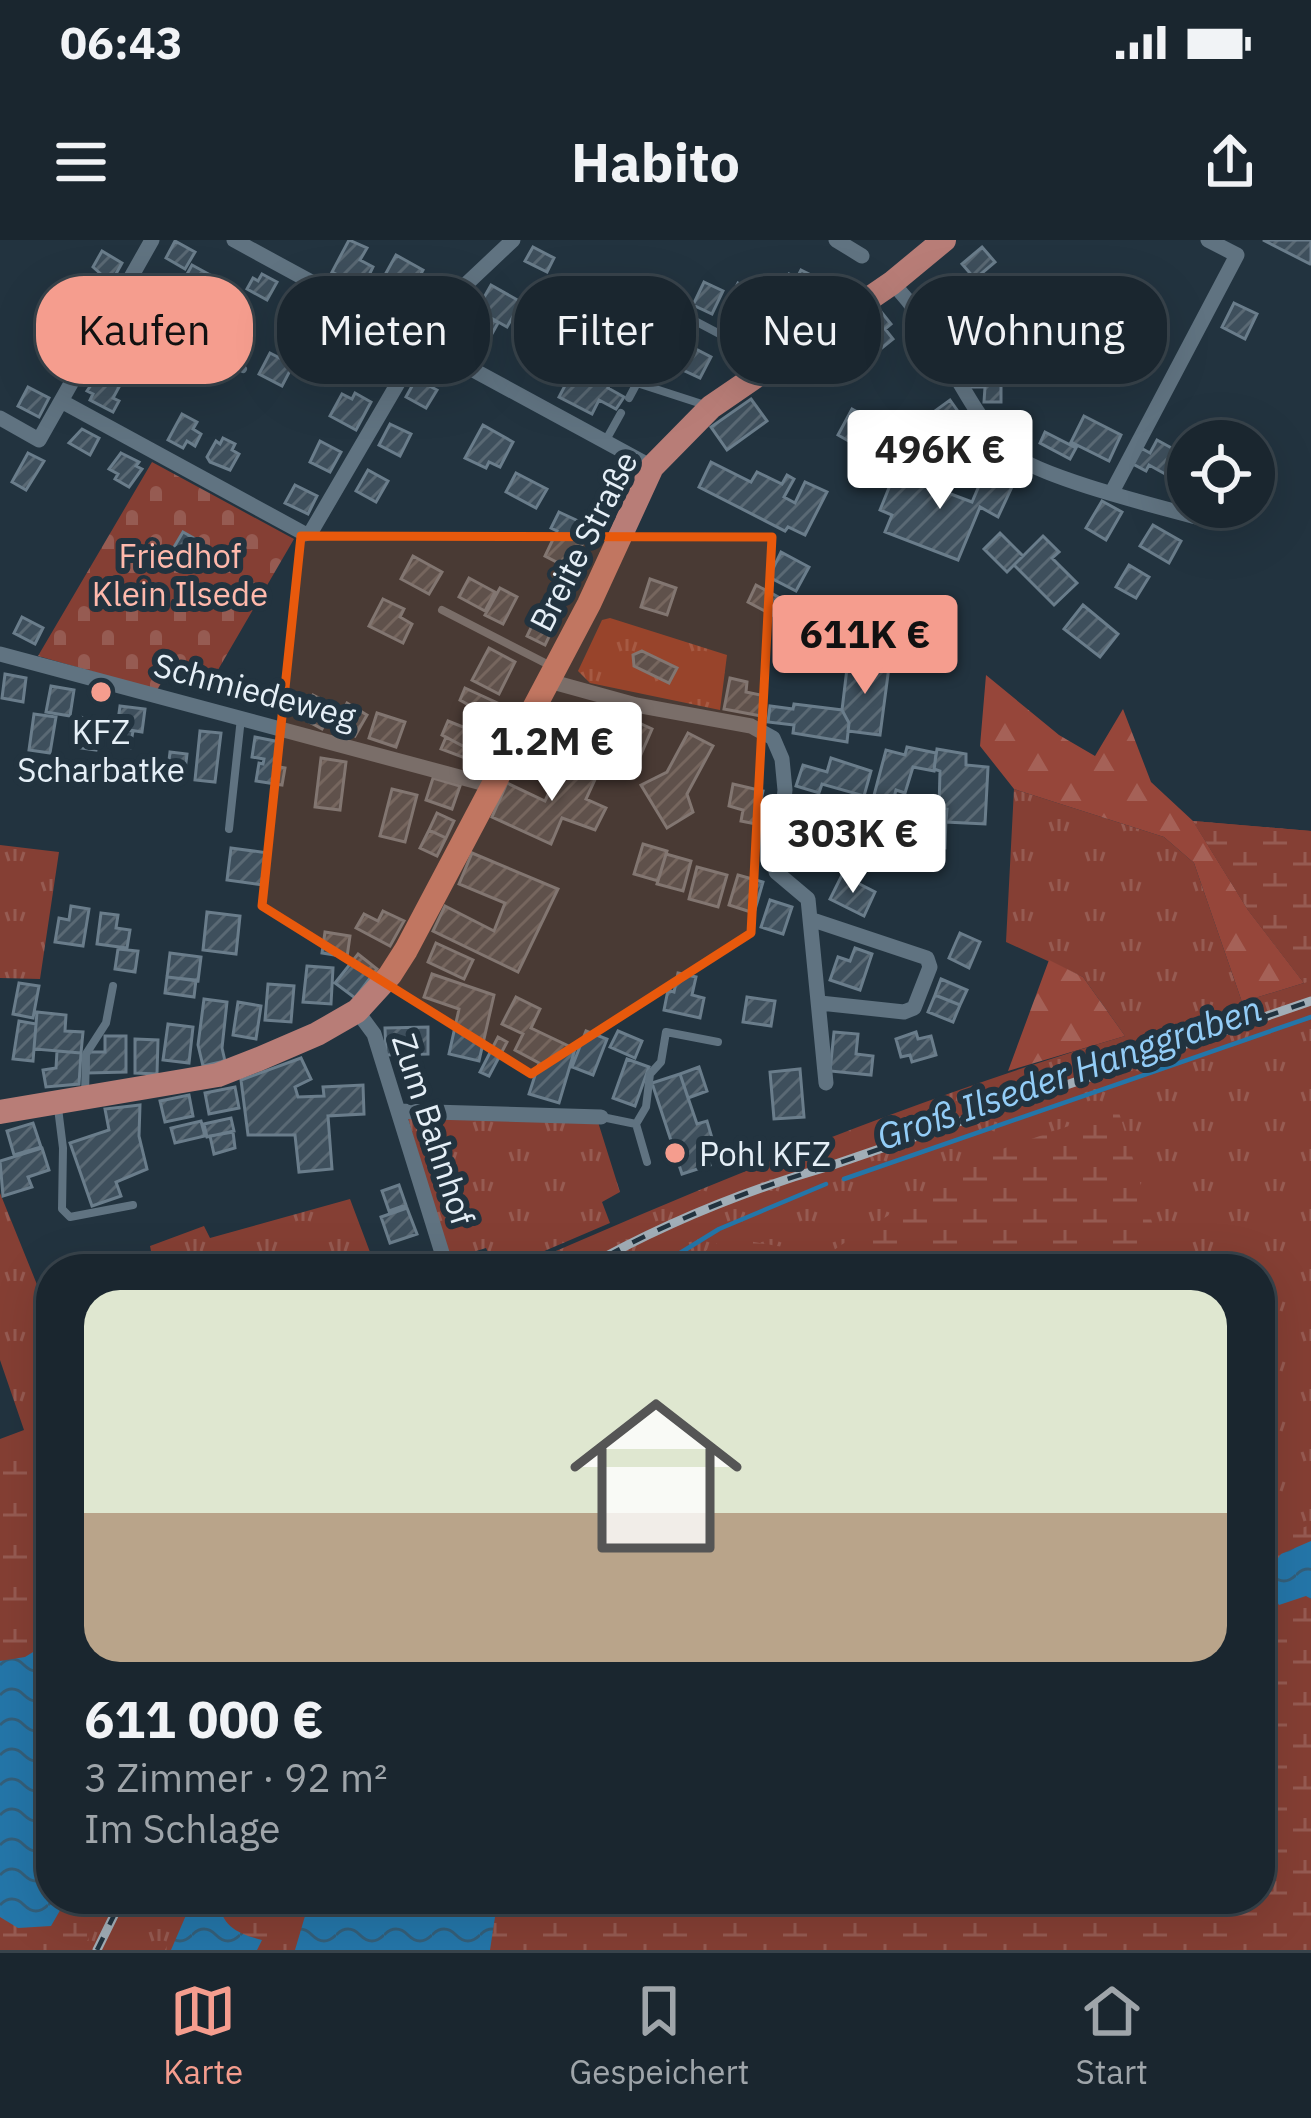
<!DOCTYPE html>
<html lang="de">
<meta charset="utf-8">
<style>
:root{--surface:#1a262f;--page:#232e37;--text:#f1f3f6;--muted:#9fa5aa;--line:#38434b;--accent:#f59d8e}
body{margin:0;font-family:"IBM Plex Sans",sans-serif;background:var(--page);color:var(--text);height:100vh;display:flex;flex-direction:column;font-size:45px;white-space:nowrap}
*{box-sizing:border-box;margin:0}
p{font-size:39px;color:var(--muted)}
.icon{flex:none;width:66px;height:66px;fill:none;stroke:currentColor;stroke-width:2;stroke-linecap:round;stroke-linejoin:round}
.map{position:relative;flex:1;overflow:hidden}
.sheet{position:absolute;left:36px;top:1014px;width:1239px;height:660px;display:flex;flex-direction:column;background:var(--surface);border-radius:48px;box-shadow:0 12px 48px #0002,0 0 0 3px var(--line)}
.sheet>*{flex:none}
.banner{position:absolute;left:36px;top:36px;width:1239px;height:108px;display:flex;gap:24px}
.tools{position:absolute;left:1167px;top:180px;display:grid;gap:24px}
.tools a{display:grid;place-items:center;width:108px;height:108px;border-radius:50%;background:var(--surface);box-shadow:0 12px 48px #0002,0 0 0 3px var(--line);font-size:60px}
.price{position:absolute;translate:-50% -102px;padding:0 27px;border-radius:12px;background:#fff;color:#222;font-size:39px;line-height:78px;filter:drop-shadow(0 3px 6px #0008)}
.price::after{content:'';position:absolute;left:50%;top:72px;width:36px;height:27px;margin-left:-18px;background:inherit;clip-path:polygon(0 0,100% 0,50% 100%)}
.price.active{background:var(--accent);color:#111}
ul{padding:0;list-style:none}
li{display:grid;align-content:center;gap:24px;height:636px;padding:0 48px}
li span{display:grid;place-items:center;height:372px;border-radius:36px;color:#555}
li>.icon{margin-inline-start:auto}
span .icon{width:216px;height:216px;fill:#fffc;stroke-width:1}
li b{font-size:51px}
.tag{padding:0 42px;border-radius:48px;background:var(--surface);box-shadow:0 12px 48px #0002,0 0 0 3px var(--line);font-size:42px;line-height:108px}
.tag.active{background:var(--accent);color:#111}
.status{display:flex;justify-content:space-between;align-items:center;height:84px;padding:0 60px;background:var(--surface);direction:ltr}
.status svg{height:33px;fill:currentColor}
header{display:flex;justify-content:space-between;align-items:center;height:156px;padding:0 48px;background:var(--surface);font-size:54px;font-weight:800}
.dock{display:flex;justify-content:space-around;align-items:center;height:168px;border-top:3px solid var(--line);background:var(--surface);font-size:33px;color:var(--muted)}
.dock a{display:grid;justify-items:center;gap:6px}
.dock .active{color:var(--accent)}
.map>svg:first-child{display:block}
.grass{fill:url(#grass-tufts)}
.forest{fill:url(#forest-firs)}
.wetland{fill:url(#wetland-marsh)}
.cemetery{fill:url(#cemetery-stones)}
.water{fill:url(#water-waves)}
.lines{fill:none;stroke-linecap:round;stroke-linejoin:round}
.stream{stroke:#2476a9;stroke-width:4.5}
.building{fill:url(#building-hatch);stroke:#6a7d8b;stroke-width:3}
.lane{stroke:#607381;stroke-width:8}
.street{stroke:#607381;stroke-width:15}
.primary{stroke:#b87d77;stroke-width:24}
.rail-casing{stroke:#a1aeb7;stroke-width:9}
.rail{stroke:#22333f;stroke-width:4.5;stroke-dasharray:14;stroke-linecap:butt}
.marked{fill:#e8590c;fill-opacity:0.2;stroke:#e8590c;stroke-width:9;stroke-linejoin:round}
.poi-dot{fill:#f59d8e;stroke:#22333f;stroke-width:4.5}
.labels{text-anchor:middle;dominant-baseline:central;stroke-width:12;stroke-linejoin:round;paint-order:stroke}
.street-label{font-size:33px;fill:#e5eff7;stroke:#22333f}
.park-label{font-size:33px;fill:#ffb9ac;stroke:#22333f}
.poi-label{font-size:33px;fill:#e5eff7;stroke:#22333f}
.water-label{font-size:36px;font-style:italic;fill:#93cdf7;stroke:#22333f}
</style>
<div class="status"><b>06:43</b><svg viewBox="0 0 49 12"><path d="M0 12V9h3v3zM5 12V6h3v6zM10 12V3h3v9zM15 12V0h3v12zM26 1h20v11H26zM47 4h2v5h-2z"/></svg></div>
<header><svg class="icon" aria-label="menu" viewBox="0 0 24 24"><path d="M4 6h16M4 12h16M4 18h16"/></svg>Habito<svg class="icon" aria-label="share" viewBox="0 0 24 24"><path d="M12 15V3M7 8l5-5 5 5M5 13v7h14v-7"/></svg></header>
<div class="map">
<svg width="1311" height="1710" viewBox="0 0 1311 1710">
<defs>
<pattern id="grass-tufts" width="24" height="20" patternUnits="userSpaceOnUse" patternTransform="scale(3)"><rect width="24" height="20" fill="#853f34"/><path d="M3 7l-1-3M5 7V3M7 7l1-3M15 17l-1-3M17 17v-4M19 17l1-3" fill="none" stroke="#965b52"/></pattern>
<pattern id="forest-firs" width="22" height="20" patternUnits="userSpaceOnUse" patternTransform="scale(3)"><rect width="22" height="20" fill="#96463a"/><path d="M5 1l3.5 6h-7zM16 11l3.5 6h-7z" fill="#a56157"/></pattern>
<pattern id="wetland-marsh" width="20" height="14" patternUnits="userSpaceOnUse" patternTransform="scale(3)"><rect width="20" height="14" fill="#853f34"/><path d="M1 5h8M5 5V1M11 12h8M15 12V8" fill="none" stroke="#965b52"/></pattern>
<pattern id="cemetery-stones" width="16" height="16" patternUnits="userSpaceOnUse" patternTransform="scale(3)"><rect width="16" height="16" fill="#853f34"/><path d="M2 7V4a2 2 0 0 1 4 0v3zM10 15v-3a2 2 0 0 1 4 0v3z" fill="#965b52"/></pattern>
<pattern id="water-waves" width="16" height="10" patternUnits="userSpaceOnUse" patternTransform="scale(3)"><rect width="16" height="10" fill="#2476a9"/><path d="M0 5q4-4 8 0t8 0" fill="none" stroke="#345f7a"/></pattern>
<pattern id="building-hatch" width="6" height="6" patternUnits="userSpaceOnUse" patternTransform="scale(3)"><rect width="6" height="6" fill="#3e4f5c"/><path d="M-1 1l2-2M0 6l6-6M5 7l2-2" fill="none" stroke="#5a6974"/></pattern>
</defs>
<rect width="100%" height="100%" fill="#22333f"/>
<path class="grass" d="M610,378L727,415L720,470L590,443L578,431L602,380Z
M1014,549L1164,597L1194,623L1242,762L1304,743L1248,670L1193,581L1311,591V1710H0V1199L24,1190L0,1120V953L40,1052L51,1049V1659H1260V1029H514C714,942 915,858 1125,796L1083,737L1006,702Z
M0,605L59,612L40,739L0,738Z
M408,879L598,882L620,952L602,962L610,983L502,1029H496L486,1008L450,1019Z
M350,959L376,1028L380,1029H113L152,1016L150,1006L204,986L210,998Z"/>
<path class="forest" d="M986,435L1059,495L1095,516L1123,469L1151,542L1193,581L1248,670L1304,743L1242,762L1194,623L1164,597L1014,549L980,506Z
M1049,720L1083,737L1125,796L1008,831Z"/>
<path class="wetland" d="M1193,581L1311,591V741L1304,743L1248,670Z
M1118,869L1166,1029H679L726,997L783,1007L816,1025L838,1007L985,915Z
M26,1203L34,1260L51,1248V1659H107L83,1710H0V1212Z
M1260,1273L1278,1295L1311,1285V1710H165L189,1659H1260Z"/>
<path class="cemetery" d="M152,222L294,299L208,447L166,435L157,450L38,416Z"/>
<path class="water" d="M1311,1301V1359L1306,1356L1279,1365L1263,1339L1281,1314Z
M51,1401V1659L66,1660L51,1686L18,1688L0,1677V1421L25,1417Z
M193,1659H220C219,1686 239,1694 262,1700L257,1710H171Z
M310,1659H506L495,1677L490,1710H295Z"/>
<g class="lines">
<path class="stream" d="M844,939L1311,777
M654,1029L719,989L826,944
M188,1659V1677"/>
</g>
<path class="building" d="M349,0L367,8L360,20L373,27L363,48L332,32Z
M1263,0H1311V23L1310,24Z
M175,1L195,12L185,29L166,18Z
M533,7L554,18L547,32L525,21Z
M982,7L995,22L975,39L962,24Z
M102,11L122,23L111,43L93,27Z
M396,15L423,30L402,68L375,53Z
M192,25L214,37L195,72L173,60Z
M801,30L833,46L818,76L796,64L800,56L782,46L789,34L797,38Z
M262,34L277,42L267,60L247,49L253,38L258,41Z
M147,42L173,56L162,76L136,62Z
M704,42L723,51L712,74L693,65Z
M738,43L752,50L746,61L764,70L753,92L733,82L739,69L728,63Z
M491,45L521,62L507,87L477,70Z
M626,51L643,60L626,94L609,85Z
M972,59L978,67L969,75L977,85L958,100L944,82Z
M1118,59L1143,72L1111,135L1085,122Z
M72,60L93,71L84,87L64,76Z
M1234,63L1257,74L1245,99L1222,87Z
M468,66L498,83L484,108L454,91Z
M878,68L891,84L885,89L893,99L867,120L845,94Z
M1027,70L1047,80L1050,75L1067,84L1053,109L1019,85Z
M121,85L142,97L131,117L110,106Z
M592,94L626,113L608,148L624,157L616,169L599,160L592,174L559,157Z
M51,101L74,113L64,131L41,119Z
M659,104L684,118L690,106L711,117L700,138L659,119L654,113Z
M371,112L395,124L386,141L362,128Z
M270,113L293,125L282,146L259,134Z
M969,121H993L992,142H1001V162H984L985,147H969Z
M105,125L120,133L114,144L119,147L113,158L119,161L113,172L90,160L93,154L87,151Z
M416,139L437,150L426,168L406,157Z
M28,147L49,158L39,177L18,166Z
M355,153L371,162L356,190L330,176L342,154L352,159Z
M751,159L767,181L727,210L711,187Z
M950,160L976,197L953,213L928,176Z
M852,169L870,179L863,192L877,200L883,189L902,200L889,224L838,195Z
M182,174L197,182L193,189L201,194L195,206L187,201L183,208L168,200Z
M1084,176L1121,195L1109,221L1071,202Z
M390,184L411,194L400,216L379,205Z
M483,185L513,202L500,227L489,222L486,228L465,218Z
M82,189L99,198L90,215L69,203Z
M1045,192L1076,208L1070,219L1040,203Z
M223,198L235,204L232,210L239,214L230,230L210,222L207,217L216,201L220,204Z
M1157,200L1179,212L1167,235L1149,225L1146,231L1133,224L1141,208L1150,213Z
M320,201L341,212L330,232L310,222Z
M28,213L44,221L26,250L12,242Z
M121,213L139,222L136,226L142,229L129,247L115,239L118,234L109,229Z
M711,222L751,242L757,232L782,244L787,235L794,239L784,257L795,263L805,242L827,252L805,295L788,287L785,291L699,247Z
M368,230L388,241L376,262L356,251Z
M516,233L547,249L536,268L506,252Z
M895,233L972,262L982,239L1017,236L998,277L980,267L958,320L885,292L892,275L880,270Z
M295,245L317,256L308,274L285,263Z
M1102,261L1122,272L1106,300L1086,288Z
M559,272L591,287L570,329L545,316L557,291L551,288Z
M1153,285L1181,301L1169,323L1140,306Z
M183,292L199,301L183,328L167,319Z
M1000,293L1023,316L1007,332L984,309Z
M1043,296L1059,312L1052,318L1077,343L1054,365L1014,325Z
M781,312L809,327L796,351L769,337Z
M413,316L442,332L429,354L401,339Z
M1129,325L1149,337L1136,358L1116,347Z
M469,338L495,352L485,371L459,357Z
M650,339L676,348L667,375L641,367Z
M756,345L780,358L772,375L748,362Z
M500,348L517,357L503,384L485,375Z
M383,359L404,369L400,377L412,384L403,403L369,386Z
M843,359L858,367L851,381L860,385L851,402L827,389Z
M1083,365L1118,394L1100,417L1064,389Z
M539,371L557,380L545,405L527,396Z
M881,375L894,382L887,395L894,399L887,413L867,402Z
M22,377L43,388L35,404L14,393Z
M489,408L515,422L499,454L472,440Z
M642,411L677,428L669,443L634,426L633,415Z
M848,420L889,427L880,495L848,491L849,483L842,470Z
M5,434L26,438L23,462L2,458Z
M730,438L747,442L746,452L765,456L761,476L724,469Z
M51,446L74,450L70,476L46,472Z
M465,448L504,466L497,481L460,460Z
M313,455L334,466L322,489L300,477Z
M347,463L367,475L355,496L335,485Z
M794,464L842,470L849,483L847,502L793,493L794,485L768,482L770,466L793,469Z
M120,466L145,469L142,492L117,488Z
M475,471L497,481L482,516L442,495L448,481L468,489Z
M377,473L405,482L396,507L369,498Z
M34,474L56,477L50,513L29,510Z
M79,477L101,480L96,510L74,507Z
M579,481L609,493L600,518L570,507Z
M635,481L652,489L639,519L622,512Z
M113,488L133,491L130,508L110,506Z
M200,491L221,493L215,542L195,540Z
M688,493L713,506L687,554L693,572L667,588L641,545L667,532Z
M255,497L280,502L274,526L285,528L282,545L256,541L259,523L263,524L264,519L252,517Z
M446,497L479,515L476,522L441,509Z
M907,507L936,513L934,531L913,527L905,553L896,550L892,565L873,559L886,510L905,515Z
M937,509L966,514V525L988,527L985,584L946,582L947,569L939,568L940,531L934,529Z
M170,512L187,514L184,539L167,537Z
M321,518L346,522L340,570L315,567Z
M565,518L598,533L586,559L606,568L595,590L562,578L551,604L492,577L507,543L545,561Z
M831,518L871,531L864,556L822,544L819,553L796,546L803,525L827,532Z
M433,538L460,546L452,569L426,560Z
M733,544L763,551L756,584L741,581L743,570L729,566Z
M392,549L417,555L405,602L380,596Z
M437,573L454,581L446,598L429,590Z
M902,575L946,577L945,608L901,605Z
M796,587L814,594L812,600L828,606L819,629L785,617Z
M429,590L446,598L437,616L420,608Z
M643,604L667,611L658,641L634,634Z
M231,608L268,613L264,645L227,640Z
M472,613L558,649L518,732L433,691L445,666L494,691L505,663L459,644Z
M666,614L691,621L683,651L657,644Z
M697,627L727,635L718,667L689,659Z
M738,635L763,642L754,673L729,665Z
M842,635L875,652L864,676L830,659Z
M770,660L792,667L783,694L761,687Z
M71,666L89,669L83,706L55,702L59,678L69,680Z
M383,671L404,681L390,706L356,688L364,674L378,681Z
M207,672L240,676L236,714L203,710Z
M101,673L118,675L116,688L130,690L127,708L97,704Z
M325,692L350,696L347,717L322,713Z
M960,693L980,702L969,728L949,718Z
M436,703L473,720L464,739L428,722Z
M855,708L872,714L860,750L830,740L838,717L850,721Z
M118,709L138,711L135,732L115,729Z
M170,713L201,717L198,741L167,737Z
M358,714L377,729L355,758L335,743Z
M307,726L333,728L331,764L303,762Z
M678,733L696,737L692,755L704,758L700,778L664,770L668,750L674,752Z
M432,734L494,755L479,821L449,814L459,769L424,757Z
M167,737L196,740L194,757L165,753Z
M941,739L967,750L960,765L935,755Z
M19,743L39,746L33,778L13,774Z
M268,744L294,746L291,782L265,780Z
M935,755L960,765L953,782L928,772Z
M516,757L540,769L531,788L575,809L559,863L529,854L539,823L515,810L523,794L502,784Z
M747,757L775,761L771,786L743,782Z
M204,759L227,762L222,808L225,821L203,826L198,805Z
M238,762L261,766L256,799L233,795Z
M37,772L66,775L65,791L83,792L81,813L34,809Z
M19,781L36,784L33,821L13,819Z
M168,784L193,787L189,823L163,820Z
M428,787V814L386,815L385,788Z
M586,791L607,799L593,835L572,827Z
M618,791L642,801L635,818L610,807Z
M834,792L858,794L856,814L873,816L871,835L830,831Z
M916,792L918,799L931,796L936,815L912,822L910,815L901,817L896,799Z
M105,796H126V832L88,833V812H105Z
M498,797L507,802L489,836L480,832Z
M135,799L158,800L157,834L135,833Z
M57,811L81,813L79,844L46,847L43,830L56,828Z
M301,818L311,839L295,847L298,857L324,856L323,847L363,845L364,874L328,876L332,929L299,932L295,895H248L241,840Z
M627,819L649,827L635,866L613,858Z
M699,827L707,851L688,858L680,834Z
M800,829L804,877L774,879L770,832Z
M680,834L697,884L707,881L712,898L702,901L710,925L682,934L652,843Z
M235,847L239,868L209,874L205,853Z
M189,855L193,876L165,882L160,861Z
M140,865L139,896L147,929L116,942L121,956L92,966L70,903L109,890L105,869Z
M231,878L234,891L207,897L204,884Z
M201,881L205,896L175,903L171,888Z
M33,883L41,907L14,915L7,891Z
M233,892L235,908L214,914L210,896Z
M42,908L49,930L28,937L32,947L3,956L0,921Z
M399,945L406,965L389,971L382,951Z
M407,968L417,994L390,1003L381,977Z"/>
<g class="lines">
<path class="lane" d="M623,43L769,120
M118,59L243,129
M629,158L637,143L705,165
M606,200L621,173
M442,370L549,425
M229,589L241,478
M85,854L86,814L106,783L113,746
M58,868L63,908L62,969L70,977L133,965
M602,877L636,884
M647,922L636,884L646,867L650,834L661,822L666,792L718,802"/>
<path class="street" d="M234,0L652,227
M836,0L862,16
M892,43C939,89 965,170 1010,212C1036,237 1163,268 1204,279
M61,161L305,294L311,292L443,66L513,0
M0,178L39,200L152,0
M1112,252L1237,15L1208,0
M0,414L493,546
M549,441L636,465L751,486L773,498L782,519L785,550L776,632L808,659L826,843
M813,680L927,718L930,727L914,768L904,772L820,763
M357,771L374,794L447,1029
M398,871L601,877"/>
<path class="primary" d="M0,872L218,835L259,819L317,794L357,771L390,735L406,710L589,364L652,227L711,167L892,43L944,0"/>
<g class="rail-casing">
<path id="rail" d="M583,1029C662,984 743,951 830,926L1311,761
M97,1710L122,1659"/>
</g>
<use href="#rail" class="rail"/>
</g>
<path class="marked" d="M301,296L772,297L751,693L531,834L262,666Z"/>
<g class="poi-dot">
<circle cx="101" cy="452" r="12"/>
<circle cx="675" cy="913" r="12"/>
</g>
<g class="labels">
<g class="street-label">
<text transform="translate(583 301) rotate(-63)">Breite Straße</text>
<text transform="translate(255 450) rotate(15)">Schmiedeweg</text>
<text transform="translate(434 889) rotate(72)">Zum Bahnhof</text>
</g>
<g class="park-label">
<text x="180" y="315">Friedhof<tspan x="180" dy="38">Klein Ilsede</tspan></text>
</g>
<g class="poi-label">
<text x="101" y="491">KFZ<tspan x="101" dy="38">Scharbatke</tspan></text>
<text x="699" y="913" text-anchor="start">Pohl KFZ</text>
</g>
<g class="water-label">
<text transform="translate(1069 832) rotate(-19)">Groß Ilseder Hanggraben</text>
</g>
</g>
</svg>
<div class="tools">
<a><svg class="icon" aria-label="locate" viewBox="0 0 24 24"><circle cx="12" cy="12" r="6"/><path d="M12 2v4M12 18v4M2 12h4M18 12h4"/></svg></a>
</div>
<b class="price" style="left:940px;top:272px">496K €</b>
<b class="price active" style="left:865px;top:457px">611K €</b>
<b class="price" style="left:552px;top:564px">1.2M €</b>
<b class="price" style="left:853px;top:656px">303K €</b>
<div class="banner">
<a class="tag active">Kaufen</a>
<a class="tag">Mieten</a>
<a class="tag">Filter</a>
<a class="tag">Neu</a>
<a class="tag">Wohnung</a>
</div>
<section class="sheet">
<ul>
<li><span style="background:linear-gradient(#dfe7d0 60%,#b9a48a 0)"><svg class="icon" aria-label="home" viewBox="0 0 24 24"><path d="M3 11l9-7 9 7M6 9v11h12V9"/></svg></span><div><b>611 000 €</b><p>3 Zimmer · 92 m²</p><p>Im Schlage</p></div></li>
</ul>
</section>
</div>
<nav class="dock">
<a class="active"><svg class="icon" aria-label="map" viewBox="0 0 24 24"><path d="M3 6l6-2 6 2 6-2v14l-6 2-6-2-6 2zM9 4v14M15 6v14"/></svg>Karte</a>
<a><svg class="icon" aria-label="saved" viewBox="0 0 24 24"><path d="M7 4h10v16l-5-4-5 4z"/></svg>Gespeichert</a>
<a><svg class="icon" aria-label="home" viewBox="0 0 24 24"><path d="M3 11l9-7 9 7M6 9v11h12V9"/></svg>Start</a>
</nav>
